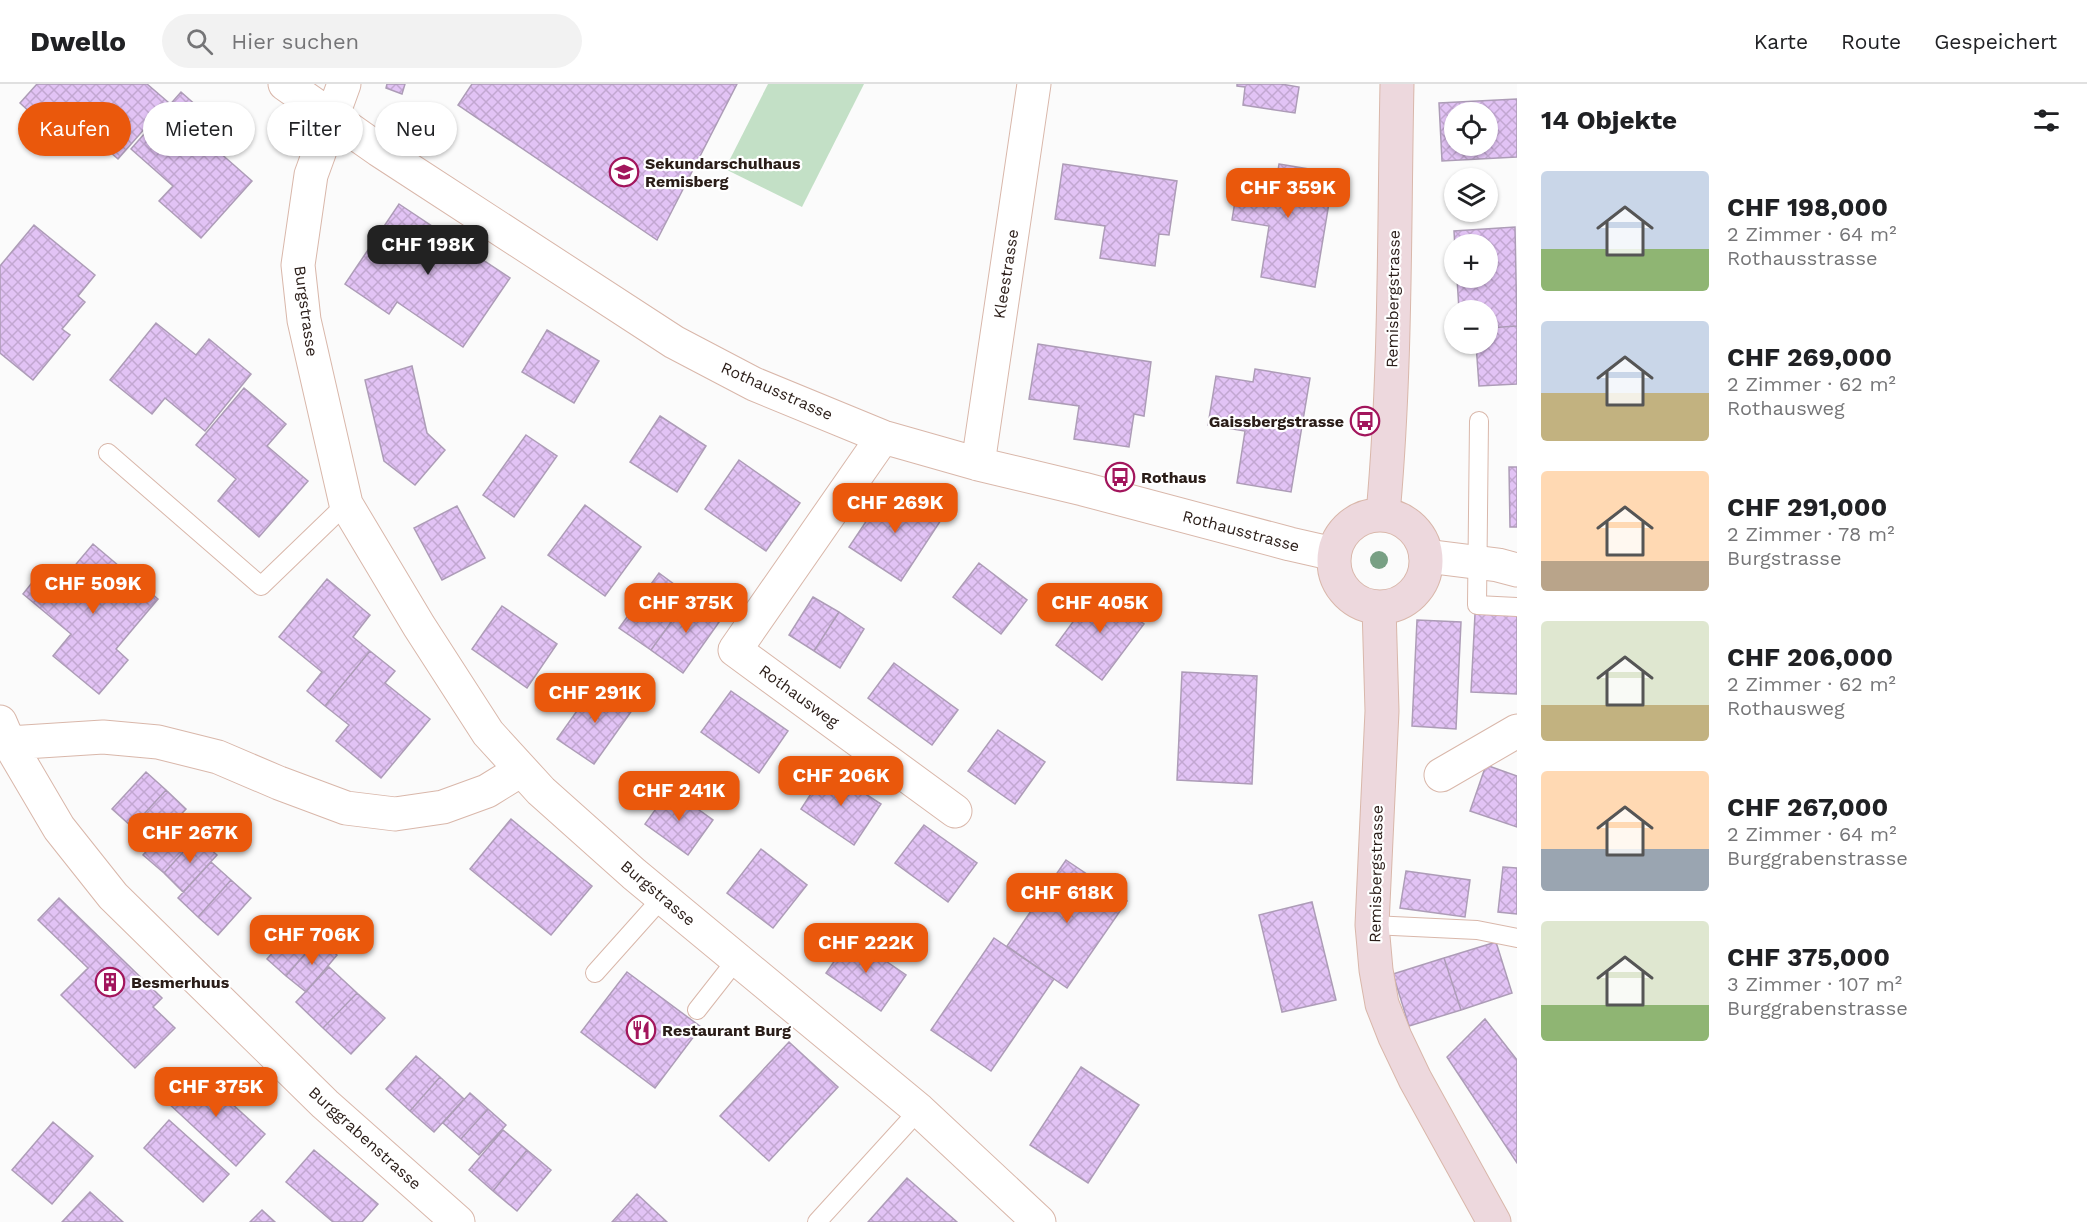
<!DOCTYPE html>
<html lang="de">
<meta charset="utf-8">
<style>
:root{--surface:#fff;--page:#f2f2f2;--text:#202124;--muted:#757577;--line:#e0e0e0;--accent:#ea580c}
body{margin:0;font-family:"Work Sans",sans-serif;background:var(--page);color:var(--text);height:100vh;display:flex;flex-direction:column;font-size:22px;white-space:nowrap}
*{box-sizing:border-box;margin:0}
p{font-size:20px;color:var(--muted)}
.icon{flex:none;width:33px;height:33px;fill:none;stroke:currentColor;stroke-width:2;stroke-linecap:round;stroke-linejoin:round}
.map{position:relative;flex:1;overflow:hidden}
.details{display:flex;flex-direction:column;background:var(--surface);width:570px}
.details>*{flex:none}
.banner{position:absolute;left:18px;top:18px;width:570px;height:54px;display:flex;gap:12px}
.fabs{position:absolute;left:1444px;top:18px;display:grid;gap:12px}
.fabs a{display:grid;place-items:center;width:54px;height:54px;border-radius:50%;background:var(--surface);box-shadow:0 2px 4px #0004;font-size:30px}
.price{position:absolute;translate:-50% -51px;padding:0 14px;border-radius:12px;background:var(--accent);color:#fff;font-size:20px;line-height:39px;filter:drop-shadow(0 2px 3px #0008)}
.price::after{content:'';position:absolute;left:50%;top:36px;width:18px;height:14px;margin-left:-9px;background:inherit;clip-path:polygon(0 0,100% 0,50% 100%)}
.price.on{background:#222;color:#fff}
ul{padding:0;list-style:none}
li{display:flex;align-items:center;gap:18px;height:150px;padding:0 24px}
li span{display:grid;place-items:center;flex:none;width:168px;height:120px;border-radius:6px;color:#555}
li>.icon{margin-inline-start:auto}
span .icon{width:72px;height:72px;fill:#fffc;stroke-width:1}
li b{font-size:26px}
h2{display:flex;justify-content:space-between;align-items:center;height:72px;padding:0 24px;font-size:26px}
.chip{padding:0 21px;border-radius:27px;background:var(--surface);box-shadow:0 2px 4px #0004;font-size:21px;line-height:54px}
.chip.on{background:var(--accent);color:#fff}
header{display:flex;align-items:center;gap:36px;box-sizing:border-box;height:84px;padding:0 30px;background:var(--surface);border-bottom:2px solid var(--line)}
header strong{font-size:28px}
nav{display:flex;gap:33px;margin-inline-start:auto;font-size:21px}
.search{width:420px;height:54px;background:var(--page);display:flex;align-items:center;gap:15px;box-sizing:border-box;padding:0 21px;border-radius:33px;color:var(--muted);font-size:22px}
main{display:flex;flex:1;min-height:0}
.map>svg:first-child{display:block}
.pitch{fill:#c3e0c6}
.building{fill:url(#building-cross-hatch);stroke:#ad9cb7;stroke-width:1.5;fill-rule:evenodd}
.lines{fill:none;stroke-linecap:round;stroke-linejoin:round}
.lane-casing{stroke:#d9b7aa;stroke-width:20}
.street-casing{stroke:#d9b7aa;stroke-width:35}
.secondary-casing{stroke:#d9b7aa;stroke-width:35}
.lane{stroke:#fff;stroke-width:18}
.street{stroke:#fff;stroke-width:33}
.secondary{stroke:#edd8dd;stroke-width:33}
.tree{fill:#78a084}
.labels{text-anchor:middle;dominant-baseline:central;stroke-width:4.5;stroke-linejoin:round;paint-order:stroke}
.poi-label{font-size:16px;font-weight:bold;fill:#2a1d18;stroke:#fff;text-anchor:start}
.street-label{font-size:16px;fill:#2a1d18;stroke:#fff}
</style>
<header>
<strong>Dwello</strong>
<div class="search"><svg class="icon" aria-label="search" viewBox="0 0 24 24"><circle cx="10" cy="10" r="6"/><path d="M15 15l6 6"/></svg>Hier suchen</div>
<nav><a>Karte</a><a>Route</a><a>Gespeichert</a></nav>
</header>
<main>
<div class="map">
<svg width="1517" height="1138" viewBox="0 0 1517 1138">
<defs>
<pattern id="building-cross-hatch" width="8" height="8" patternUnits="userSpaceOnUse" patternTransform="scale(1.5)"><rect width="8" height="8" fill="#e2c3f5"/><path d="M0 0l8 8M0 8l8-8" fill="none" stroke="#c2a7d1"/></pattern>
</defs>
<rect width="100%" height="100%" fill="#fbfbfb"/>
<path class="pitch" d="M768,0H864L802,123L725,85Z"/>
<path class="building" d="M37,0H147L168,18L118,75L77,39L61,57L20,19Z
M387,0H405L402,10L386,4Z
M472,0H737L657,156L458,21Z
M1237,0H1281L1299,3L1295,29L1243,21L1245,3L1237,2Z
M181,8L224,46L210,60L252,97L201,154L159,117L173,102L131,65Z
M1517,15V73L1442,77L1439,19ZM1455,28H1488V62H1455Z
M1063,80L1177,97L1169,151L1159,150L1155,182L1100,174L1105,142L1055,135Z
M1279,80L1334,89L1315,203L1261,193L1269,142L1232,136L1240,87L1277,93Z
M399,120L510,194L463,263L397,218L389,230L345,200Z
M34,141L95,191L78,212L85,218L62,245L70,251L33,296L0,269V182Z
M1515,143L1517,242L1488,244V226H1459L1457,194H1488V160H1455V164L1454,147Z
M156,239L196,271L209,255L251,290L205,347L165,314L152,330L110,296Z
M1517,242V300L1479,302L1476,260H1488V244Z
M547,246L599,277L574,319L522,288Z
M1038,260L1151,278L1144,332L1134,330L1129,363L1074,355L1079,322L1029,315Z
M412,282L427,349L445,366L415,401L384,377L365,296Z
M1255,285L1310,294L1291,408L1237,399L1245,347L1208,341L1216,292L1253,298Z
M244,304L286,340L267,362L308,397L259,453L218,417L236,395L196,361Z
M660,332L706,362L677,408L630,378Z
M526,351L557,372L514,433L483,411Z
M739,376L800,419L766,467L705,425Z
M1509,383H1517V443H1510Z
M889,403L941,436L901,497L849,463Z
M585,421L641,463L605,512L548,471Z
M457,422L485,474L442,496L414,444Z
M93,460L158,515L116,565L128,576L99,610L53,572L71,550L23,510L39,490L56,504Z
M979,479L1027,516L1001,550L953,513Z
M659,489L690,512L651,566L619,544Z
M327,495L370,531L353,553L370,567L325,622L307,607L322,588L279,553Z
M1097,505L1144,540L1102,596L1056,561Z
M690,512L722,534L683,589L651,566Z
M813,513L839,528L814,567L789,551Z
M502,522L557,560L527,604L472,565Z
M839,528L864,545L840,584L814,567Z
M1475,530L1517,531V610L1471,608Z
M1417,536L1461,538L1456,645L1412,642Z
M370,567L395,587L385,599L430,635L381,694L336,657L349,641L325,622Z
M894,579L958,626L932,661L868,614Z
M1182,588L1257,592L1252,700L1177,696Z
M596,600L633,625L594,680L557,655Z
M731,607L788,647L759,689L701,648Z
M998,646L1045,678L1015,720L968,687Z
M1486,681L1517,692V743L1470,727Z
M827,685L881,720L854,761L801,725Z
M146,688L166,706L132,743L112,725Z
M670,705L713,736L688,771L645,740Z
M166,706L186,725L152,761L132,743Z
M177,734L197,753L164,789L143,771Z
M511,735L592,802L551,851L470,785Z
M924,741L977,779L948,818L895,779Z
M197,753L217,771L183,808L164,789Z
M761,765L807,801L773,844L727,809Z
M1066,776L1127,817L1067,904L1007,862Z
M211,778L231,796L198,833L178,814Z
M1503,783L1517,784V830L1498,828Z
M1406,787L1470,796L1465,833L1400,824Z
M231,796L251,814L218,851L198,833Z
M59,814L162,914L153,923L175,944L135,984L61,911L88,884L38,836Z
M1312,818L1336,916L1282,928L1259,831Z
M299,839L318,855L286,892L267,875Z
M851,853L906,891L881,927L826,889Z
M994,854L1054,895L991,987L931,946Z
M318,855L337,871L306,908L286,892Z
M1496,858L1512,909L1461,926L1444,874Z
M1444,874L1461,926L1409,942L1393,890Z
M329,883L357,909L323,944L296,918Z
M627,888L701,943L655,1004L581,948Z
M357,909L385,934L351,970L323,944Z
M1485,935L1517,976V1079L1447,973Z
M789,958L838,1003L769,1077L720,1032Z
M416,972L440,993L410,1027L386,1005Z
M1081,983L1139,1021L1088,1099L1030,1061Z
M195,986L265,1050L236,1082L166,1017Z
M440,993L464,1015L434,1048L410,1027Z
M470,1009L488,1025L461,1055L443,1039Z
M488,1025L506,1041L479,1071L461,1055Z
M169,1036L229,1090L203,1118L144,1064Z
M53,1038L93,1072L52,1120L12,1086Z
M503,1046L527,1066L493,1107L469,1086Z
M314,1066L378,1120L362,1138H333L286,1098Z
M527,1066L551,1086L517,1127L493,1107Z
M907,1094L957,1138H868Z
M90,1108L123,1138H62Z
M637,1110L667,1138H612Z
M262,1126L275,1138H250Z"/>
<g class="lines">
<g class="lane-casing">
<path id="lane" d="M1479,337L1477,521L1517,523
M108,369L261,502L346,420
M1372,841L1477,846L1517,854
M595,889L662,814
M697,926L737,875
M817,1138L919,1026"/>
</g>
<g class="street-casing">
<path id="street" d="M285,0L379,66L674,258L754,300L883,353L978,380L1083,405L1290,460L1334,470
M344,0L311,91L298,181L304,236L346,420L419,542L488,649L541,707L634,790L919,1026L1039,1138
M883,353L735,566L955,727
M978,380L1034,0
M1426,472L1498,481L1517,486
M0,638L9,659L59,744L113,812L325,1020L458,1138
M9,659L103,653L158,658L218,673L279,699L346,724L395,730L443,723L487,707L521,686
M1441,691L1517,647"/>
</g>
<g class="secondary-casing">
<path id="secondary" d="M1383,430C1396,287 1394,143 1397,0
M1334 477a46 46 0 1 1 92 0a46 46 0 1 1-92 0Z
M1379,523L1382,627L1372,841L1376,886L1382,920L1395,953L1415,995L1494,1138"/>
</g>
<use href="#lane" class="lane"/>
<use href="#street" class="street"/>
<use href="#secondary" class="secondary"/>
</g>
<circle class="tree" cx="1379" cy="476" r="9"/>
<defs>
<g id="school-ring" transform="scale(1.5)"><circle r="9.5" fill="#fff" stroke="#a2155c" stroke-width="1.5"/><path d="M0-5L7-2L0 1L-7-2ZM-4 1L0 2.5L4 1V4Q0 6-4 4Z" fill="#a2155c"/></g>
<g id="bus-ring" transform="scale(1.5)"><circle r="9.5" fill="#fff" stroke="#a2155c" stroke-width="1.5"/><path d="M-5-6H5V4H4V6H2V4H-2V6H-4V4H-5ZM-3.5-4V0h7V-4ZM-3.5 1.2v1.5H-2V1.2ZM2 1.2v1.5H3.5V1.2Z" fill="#a2155c"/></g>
<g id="building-ring" transform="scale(1.5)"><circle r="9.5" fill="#fff" stroke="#a2155c" stroke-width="1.5"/><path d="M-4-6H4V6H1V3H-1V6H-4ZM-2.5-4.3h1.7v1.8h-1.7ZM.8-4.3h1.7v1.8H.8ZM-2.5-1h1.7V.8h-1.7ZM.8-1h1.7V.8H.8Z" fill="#a2155c"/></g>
<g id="restaurant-ring" transform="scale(1.5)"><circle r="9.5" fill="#fff" stroke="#a2155c" stroke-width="1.5"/><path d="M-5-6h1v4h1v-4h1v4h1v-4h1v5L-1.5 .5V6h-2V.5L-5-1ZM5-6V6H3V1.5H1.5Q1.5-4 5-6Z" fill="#a2155c"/></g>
</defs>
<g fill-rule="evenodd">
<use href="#school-ring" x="624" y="88"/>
<use href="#bus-ring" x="1365" y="337"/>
<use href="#bus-ring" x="1120" y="393"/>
<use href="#building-ring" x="110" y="898"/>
<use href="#restaurant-ring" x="641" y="946"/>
</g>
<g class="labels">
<g class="poi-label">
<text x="645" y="79">Sekundarschulhaus<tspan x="645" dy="18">Remisberg</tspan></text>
<text x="1344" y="337" text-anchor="end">Gaissbergstrasse</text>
<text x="1141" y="393">Rothaus</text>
<text x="131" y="898">Besmerhuus</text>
<text x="662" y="946">Restaurant Burg</text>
</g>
<g class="street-label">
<text transform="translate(1006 190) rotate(-81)">Kleestrasse</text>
<text transform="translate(1393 215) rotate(-89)">Remisbergstrasse</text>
<text transform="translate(306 227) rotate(82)">Burgstrasse</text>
<text transform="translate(777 307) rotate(24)">Rothausstrasse</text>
<text transform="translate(1241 447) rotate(15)">Rothausstrasse</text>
<text transform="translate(799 612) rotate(36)">Rothausweg</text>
<text transform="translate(1376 790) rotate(-89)">Remisbergstrasse</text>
<text transform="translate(658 809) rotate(40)">Burgstrasse</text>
<text transform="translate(365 1054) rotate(42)">Burggrabenstrasse</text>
</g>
</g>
</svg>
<div class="fabs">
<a><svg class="icon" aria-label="locate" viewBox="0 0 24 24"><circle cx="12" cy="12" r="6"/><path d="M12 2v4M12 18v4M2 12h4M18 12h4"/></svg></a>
<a><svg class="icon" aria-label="layers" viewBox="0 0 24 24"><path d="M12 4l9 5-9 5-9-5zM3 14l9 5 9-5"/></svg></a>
<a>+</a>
<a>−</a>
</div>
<b class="price" style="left:1288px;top:135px">CHF 359K</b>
<b class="price on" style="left:428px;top:192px">CHF 198K</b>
<b class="price" style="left:895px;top:450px">CHF 269K</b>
<b class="price" style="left:93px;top:531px">CHF 509K</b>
<b class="price" style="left:686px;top:550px">CHF 375K</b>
<b class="price" style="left:1100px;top:550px">CHF 405K</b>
<b class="price" style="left:595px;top:640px">CHF 291K</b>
<b class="price" style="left:841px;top:723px">CHF 206K</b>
<b class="price" style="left:679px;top:738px">CHF 241K</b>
<b class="price" style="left:190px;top:780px">CHF 267K</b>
<b class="price" style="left:1067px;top:840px">CHF 618K</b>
<b class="price" style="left:312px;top:882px">CHF 706K</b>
<b class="price" style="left:866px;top:890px">CHF 222K</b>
<b class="price" style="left:216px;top:1034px">CHF 375K</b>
<div class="banner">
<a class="chip on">Kaufen</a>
<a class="chip">Mieten</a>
<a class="chip">Filter</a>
<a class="chip">Neu</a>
</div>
</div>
<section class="details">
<h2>14 Objekte<svg class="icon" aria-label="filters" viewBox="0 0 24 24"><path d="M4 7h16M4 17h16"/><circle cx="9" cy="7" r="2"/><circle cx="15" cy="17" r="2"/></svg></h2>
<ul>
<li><span style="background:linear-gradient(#c9d6e8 65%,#8fb573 0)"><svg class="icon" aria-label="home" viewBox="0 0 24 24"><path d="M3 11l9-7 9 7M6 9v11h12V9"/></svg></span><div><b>CHF 198,000</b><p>2 Zimmer · 64 m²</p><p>Rothausstrasse</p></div></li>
<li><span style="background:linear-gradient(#c9d6e8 60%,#c2b280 0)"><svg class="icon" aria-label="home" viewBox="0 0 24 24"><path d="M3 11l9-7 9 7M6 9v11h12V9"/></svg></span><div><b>CHF 269,000</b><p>2 Zimmer · 62 m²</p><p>Rothausweg</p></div></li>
<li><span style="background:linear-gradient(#ffd9b3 75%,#b9a48a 0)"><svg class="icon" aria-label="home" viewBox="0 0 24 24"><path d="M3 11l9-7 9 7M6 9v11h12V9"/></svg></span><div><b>CHF 291,000</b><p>2 Zimmer · 78 m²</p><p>Burgstrasse</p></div></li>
<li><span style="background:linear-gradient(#dfe7d0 70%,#c2b280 0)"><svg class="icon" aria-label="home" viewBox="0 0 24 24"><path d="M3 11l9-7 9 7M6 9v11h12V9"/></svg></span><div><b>CHF 206,000</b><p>2 Zimmer · 62 m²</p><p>Rothausweg</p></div></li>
<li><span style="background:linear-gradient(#ffd9b3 65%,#9aa5b1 0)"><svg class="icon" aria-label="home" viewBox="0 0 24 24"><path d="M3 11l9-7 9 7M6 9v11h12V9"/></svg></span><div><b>CHF 267,000</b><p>2 Zimmer · 64 m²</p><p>Burggrabenstrasse</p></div></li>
<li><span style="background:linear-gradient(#dfe7d0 70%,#8fb573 0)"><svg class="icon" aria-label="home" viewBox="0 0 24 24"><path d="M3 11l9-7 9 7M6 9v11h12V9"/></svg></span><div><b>CHF 375,000</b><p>3 Zimmer · 107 m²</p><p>Burggrabenstrasse</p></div></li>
</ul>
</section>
</main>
